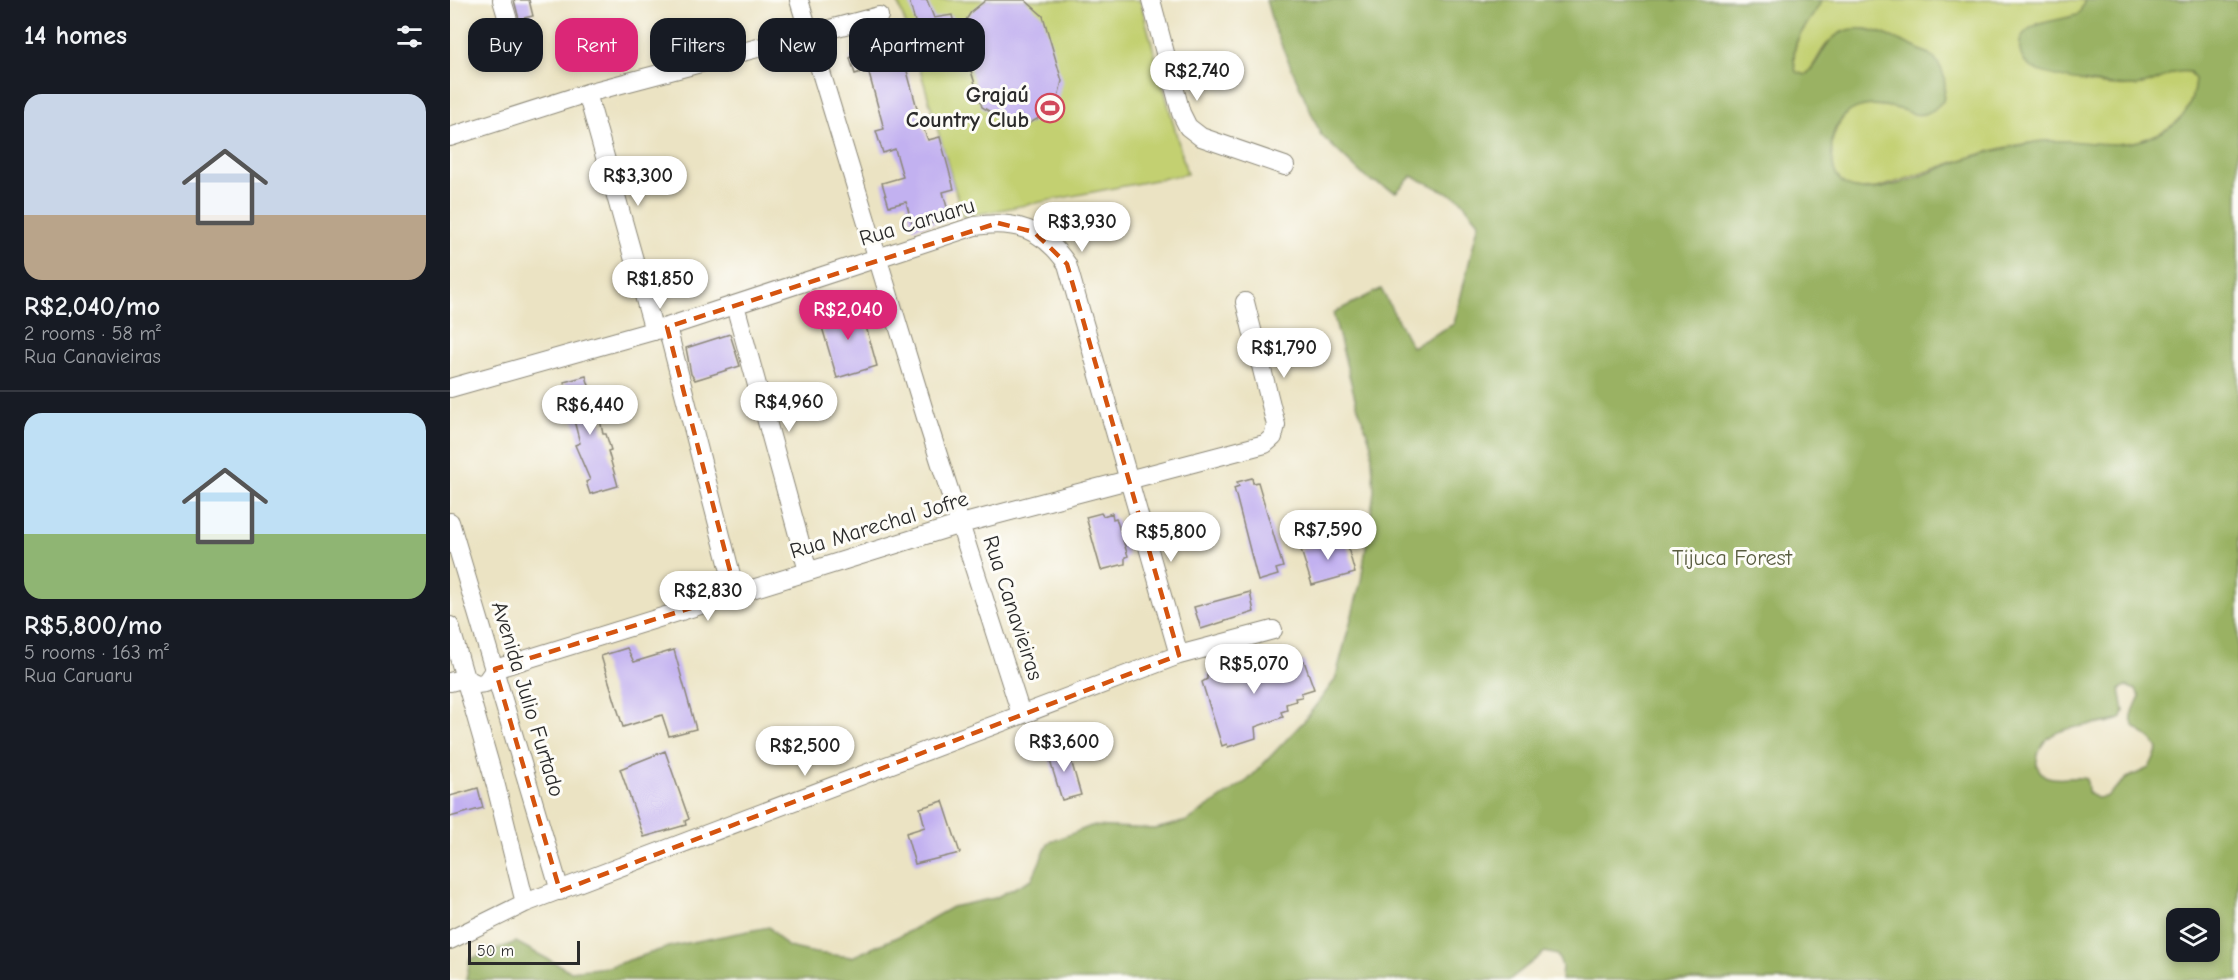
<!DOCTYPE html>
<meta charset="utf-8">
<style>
:root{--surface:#171b24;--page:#242831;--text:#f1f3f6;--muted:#9ea1a6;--line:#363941;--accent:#db2777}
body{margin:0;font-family:"Comic Neue",sans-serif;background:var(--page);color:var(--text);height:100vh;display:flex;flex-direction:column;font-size:22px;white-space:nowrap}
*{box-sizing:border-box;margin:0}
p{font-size:20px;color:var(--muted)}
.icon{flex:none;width:33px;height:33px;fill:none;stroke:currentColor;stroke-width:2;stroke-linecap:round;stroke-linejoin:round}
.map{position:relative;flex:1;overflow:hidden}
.sheet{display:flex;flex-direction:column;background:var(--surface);width:450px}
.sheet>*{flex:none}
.hud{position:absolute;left:18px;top:18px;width:570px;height:54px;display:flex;gap:12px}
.fabs{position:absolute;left:1716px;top:908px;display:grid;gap:12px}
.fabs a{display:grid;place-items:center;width:54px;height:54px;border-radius:12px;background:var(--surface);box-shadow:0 3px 9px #0003;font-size:30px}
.scale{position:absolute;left:18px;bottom:15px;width:112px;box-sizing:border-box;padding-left:6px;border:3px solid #2b2b2b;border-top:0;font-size:16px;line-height:21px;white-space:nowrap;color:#2b2b2b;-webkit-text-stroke:4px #fdfcf7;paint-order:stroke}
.price{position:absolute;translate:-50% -51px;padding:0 14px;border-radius:21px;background:#fff;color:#222;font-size:20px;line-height:39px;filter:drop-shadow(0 2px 3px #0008)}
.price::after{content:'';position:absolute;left:50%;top:36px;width:18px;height:14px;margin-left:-9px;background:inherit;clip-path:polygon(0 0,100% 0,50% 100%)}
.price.on{background:var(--accent);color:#fff}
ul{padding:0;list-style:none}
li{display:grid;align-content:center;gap:12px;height:318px;padding:0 24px}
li+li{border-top:2px solid var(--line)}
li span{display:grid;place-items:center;height:186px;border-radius:18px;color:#555}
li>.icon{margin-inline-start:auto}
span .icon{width:108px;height:108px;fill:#fffc;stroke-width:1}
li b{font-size:26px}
h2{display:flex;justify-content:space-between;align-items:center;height:72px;padding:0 24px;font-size:26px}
.chip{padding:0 21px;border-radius:18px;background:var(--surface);box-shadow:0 3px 9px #0003;font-size:21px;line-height:54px}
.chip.on{background:var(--accent);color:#fff}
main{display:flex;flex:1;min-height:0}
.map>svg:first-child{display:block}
.green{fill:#c3d071;stroke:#777e4e;stroke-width:1.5}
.forest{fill:#9ab263;stroke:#626e47;stroke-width:1.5;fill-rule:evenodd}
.building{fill:#c2b1f0}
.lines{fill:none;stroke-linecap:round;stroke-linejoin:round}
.minor-casing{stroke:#8b8777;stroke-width:20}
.minor{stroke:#fff;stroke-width:18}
.marked{fill:none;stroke:#d5540f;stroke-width:4.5;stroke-dasharray:12 8;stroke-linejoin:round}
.labels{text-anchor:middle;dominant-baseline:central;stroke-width:6;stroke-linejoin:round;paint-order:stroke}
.poi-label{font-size:22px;font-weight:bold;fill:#2b2b2b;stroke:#fdfcf7;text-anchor:end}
.street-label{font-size:22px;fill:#2b2b2b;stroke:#fdfcf7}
.park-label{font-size:22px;fill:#595d40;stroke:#fdfcf7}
</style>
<main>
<section class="sheet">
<h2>14 homes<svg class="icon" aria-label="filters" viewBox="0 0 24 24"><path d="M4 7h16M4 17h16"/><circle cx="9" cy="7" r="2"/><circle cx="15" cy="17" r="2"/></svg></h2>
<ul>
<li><span style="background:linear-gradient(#c9d6e8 65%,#b9a48a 0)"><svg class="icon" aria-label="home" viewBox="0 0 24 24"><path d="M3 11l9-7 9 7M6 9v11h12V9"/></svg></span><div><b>R$2,040/mo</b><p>2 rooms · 58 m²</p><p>Rua Canavieiras</p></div></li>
<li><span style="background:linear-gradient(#bfe0f5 65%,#8fb573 0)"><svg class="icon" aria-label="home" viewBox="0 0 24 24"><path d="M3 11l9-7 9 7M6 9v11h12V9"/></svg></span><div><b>R$5,800/mo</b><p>5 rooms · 163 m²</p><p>Rua Caruaru</p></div></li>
</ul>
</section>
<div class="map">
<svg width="1788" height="980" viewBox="0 0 1788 980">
<rect width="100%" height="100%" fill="#fdfcf7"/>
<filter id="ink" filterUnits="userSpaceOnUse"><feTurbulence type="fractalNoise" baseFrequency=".0167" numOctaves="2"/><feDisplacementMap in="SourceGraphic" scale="12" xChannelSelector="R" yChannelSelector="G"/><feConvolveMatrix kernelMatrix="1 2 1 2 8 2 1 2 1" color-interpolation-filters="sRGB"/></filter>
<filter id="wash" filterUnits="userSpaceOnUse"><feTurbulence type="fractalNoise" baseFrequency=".008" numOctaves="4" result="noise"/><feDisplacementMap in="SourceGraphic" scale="24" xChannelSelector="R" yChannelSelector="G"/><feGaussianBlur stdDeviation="1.35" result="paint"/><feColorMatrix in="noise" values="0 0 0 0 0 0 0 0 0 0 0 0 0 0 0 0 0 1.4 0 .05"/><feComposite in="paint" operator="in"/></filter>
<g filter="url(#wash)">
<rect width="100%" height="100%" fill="#ebe3c3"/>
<path class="green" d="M447,0H690L737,174L513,217L462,42Z
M1372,0H1635L1629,14L1617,20L1587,24L1580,67C1616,77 1654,91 1691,85C1710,82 1717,69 1740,72L1745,78C1743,112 1729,126 1698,138C1665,151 1624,139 1589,142C1534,147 1480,173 1427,188C1416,189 1406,190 1395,185C1369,172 1381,118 1406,107C1425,100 1458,113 1479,113L1493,101C1502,61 1476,53 1445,39C1436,35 1425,29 1414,29C1406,29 1392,36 1384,39C1370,45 1367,66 1355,75L1346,72C1338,38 1358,28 1372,0Z"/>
<path class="forest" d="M816,0H1372C1358,28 1337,38 1346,72L1355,75C1367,67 1370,52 1380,41C1406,12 1451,42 1479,54C1495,66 1497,82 1493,101C1489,104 1485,110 1480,112C1468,118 1459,112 1449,109C1427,103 1401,102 1388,124C1380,136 1381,150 1383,164C1385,179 1394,187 1410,189C1438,193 1483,170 1510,161C1534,152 1560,147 1585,142C1622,136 1663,152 1698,138C1729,126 1743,112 1745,79L1740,72C1720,69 1710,82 1692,85C1671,89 1596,78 1579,66C1574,62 1571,57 1570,51C1565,19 1609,23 1629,14L1635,0H1788V980H1111L1112,966L1107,955L1095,952L1059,980H16L20,959L66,942L120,971L158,967L222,946L319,927L338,947L365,953L402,957L456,933L502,907L545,898L582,879L598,843L641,826L705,829L737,821L798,780L854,721L885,680L911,581L924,491L921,444L906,402L883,313L931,289L962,347L1004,324L1029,222L1009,198L962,176L946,192L916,178L871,135L824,28ZM1676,686L1686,690L1690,697C1667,737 1697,724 1708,749L1699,768L1677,778L1656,797L1646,798L1638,792L1637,779C1624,775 1608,782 1595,776C1590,772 1586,767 1587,761C1591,717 1652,730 1672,718L1674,711L1670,689ZM1726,918H1760V951H1726Z"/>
<g id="blocks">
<path class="building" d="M64,0H79L83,16L69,19Z
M459,0H477L484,18L502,15L506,32L460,46L463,57L454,60L471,123L478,140L490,137L504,189L493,192L500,219L463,228L456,202L439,206L432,183L453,177L445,149L433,153L426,131L434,129L418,70L405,74L400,58L424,40L467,29Z
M536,0H575L593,16L612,81L607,102L601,111L582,122L571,126L561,124L532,107L509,31L521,12Z
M410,305L427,366L387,378L369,317Z
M280,334L290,366L245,380L241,374L236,348Z
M136,376L141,392L144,391L153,434H156L161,450L158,451L168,486L140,494L136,482L140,480L125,445L130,443L122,413L117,415L113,402L119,400L114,382Z
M802,478L803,483L808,482L833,567L826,569L828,575L808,581L784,488L789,486L787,482Z
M651,513L653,516L662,513L663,519L666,518L678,556L675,557V564L651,570L636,517Z
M895,537L905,573L862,585L851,550Z
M800,592L804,612L751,629L744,607Z
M177,648L184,662L224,650L246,729L219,736L212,715L173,727L151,656Z
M823,653L824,656H839L840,658L847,657L849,663L854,661L864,689L851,693L852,697L845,698L846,701L836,704L837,710L831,712L833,717L805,727L806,738L778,747L777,744L772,746L752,682L757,679V674L783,668Z
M617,746L631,795L612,800L597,751Z
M215,751L239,819L235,821L236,825L194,837L170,769Z
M28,788L33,808L0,817V796Z
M493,801L510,853L465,864L456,833L475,827L470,808Z"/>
</g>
</g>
<g filter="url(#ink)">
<use href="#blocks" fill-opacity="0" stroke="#8b8777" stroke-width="1.5"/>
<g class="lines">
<g class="minor-casing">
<path id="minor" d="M52,0L60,27
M349,0L478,424L571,714
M701,0L731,113L738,127L751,137L835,166
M137,93L204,331
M0,137L137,93L429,16
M285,305L358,571
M217,327L286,594
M0,388L217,327L525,226C566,220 593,229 617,264L729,655
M0,522L110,891
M0,626L46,786L75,903
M0,682L15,678L27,684L35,683L45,669L511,524L815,444L823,437L826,425L795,302
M0,940L75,903L729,655L823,630"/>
</g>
<use href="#minor" class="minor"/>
</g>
</g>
<path class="marked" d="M548,223L584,232L617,264L729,655L110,891L45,669L286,594L217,327Z"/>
<defs>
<g id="stadium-ring" transform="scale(1.5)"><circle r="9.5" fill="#fdfcf7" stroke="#d1495b" stroke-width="1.5"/><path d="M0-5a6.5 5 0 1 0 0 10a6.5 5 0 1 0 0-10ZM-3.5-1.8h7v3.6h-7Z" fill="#d1495b"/></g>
</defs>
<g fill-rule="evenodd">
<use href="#stadium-ring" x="600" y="108"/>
</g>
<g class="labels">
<g class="poi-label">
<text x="579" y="95">Grajaú<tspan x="579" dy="25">Country Club</tspan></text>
</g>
<g class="street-label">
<text transform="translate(467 222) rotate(-17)">Rua Caruaru</text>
<text transform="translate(429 525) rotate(-17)">Rua Marechal Jofre</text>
<text transform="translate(563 608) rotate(72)">Rua Canavieiras</text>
<text transform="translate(78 699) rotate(73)">Avenida Julio Furtado</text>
</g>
<g class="park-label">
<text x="1282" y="558">Tijuca Forest</text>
</g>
</g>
</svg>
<div class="fabs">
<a><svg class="icon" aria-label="layers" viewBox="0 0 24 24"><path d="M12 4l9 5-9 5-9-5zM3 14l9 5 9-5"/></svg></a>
</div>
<div class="scale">50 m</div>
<b class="price" style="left:747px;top:102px">R$2,740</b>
<b class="price" style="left:188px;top:207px">R$3,300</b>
<b class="price" style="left:632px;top:253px">R$3,930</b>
<b class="price" style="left:210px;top:310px">R$1,850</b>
<b class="price on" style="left:398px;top:341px">R$2,040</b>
<b class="price" style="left:834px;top:379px">R$1,790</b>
<b class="price" style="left:339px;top:433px">R$4,960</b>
<b class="price" style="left:140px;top:436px">R$6,440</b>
<b class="price" style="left:878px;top:561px">R$7,590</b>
<b class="price" style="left:721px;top:563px">R$5,800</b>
<b class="price" style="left:258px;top:622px">R$2,830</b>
<b class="price" style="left:804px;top:695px">R$5,070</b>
<b class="price" style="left:614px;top:773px">R$3,600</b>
<b class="price" style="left:355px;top:777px">R$2,500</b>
<div class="hud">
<a class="chip">Buy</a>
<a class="chip on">Rent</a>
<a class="chip">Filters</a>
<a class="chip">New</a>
<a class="chip">Apartment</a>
</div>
</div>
</main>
